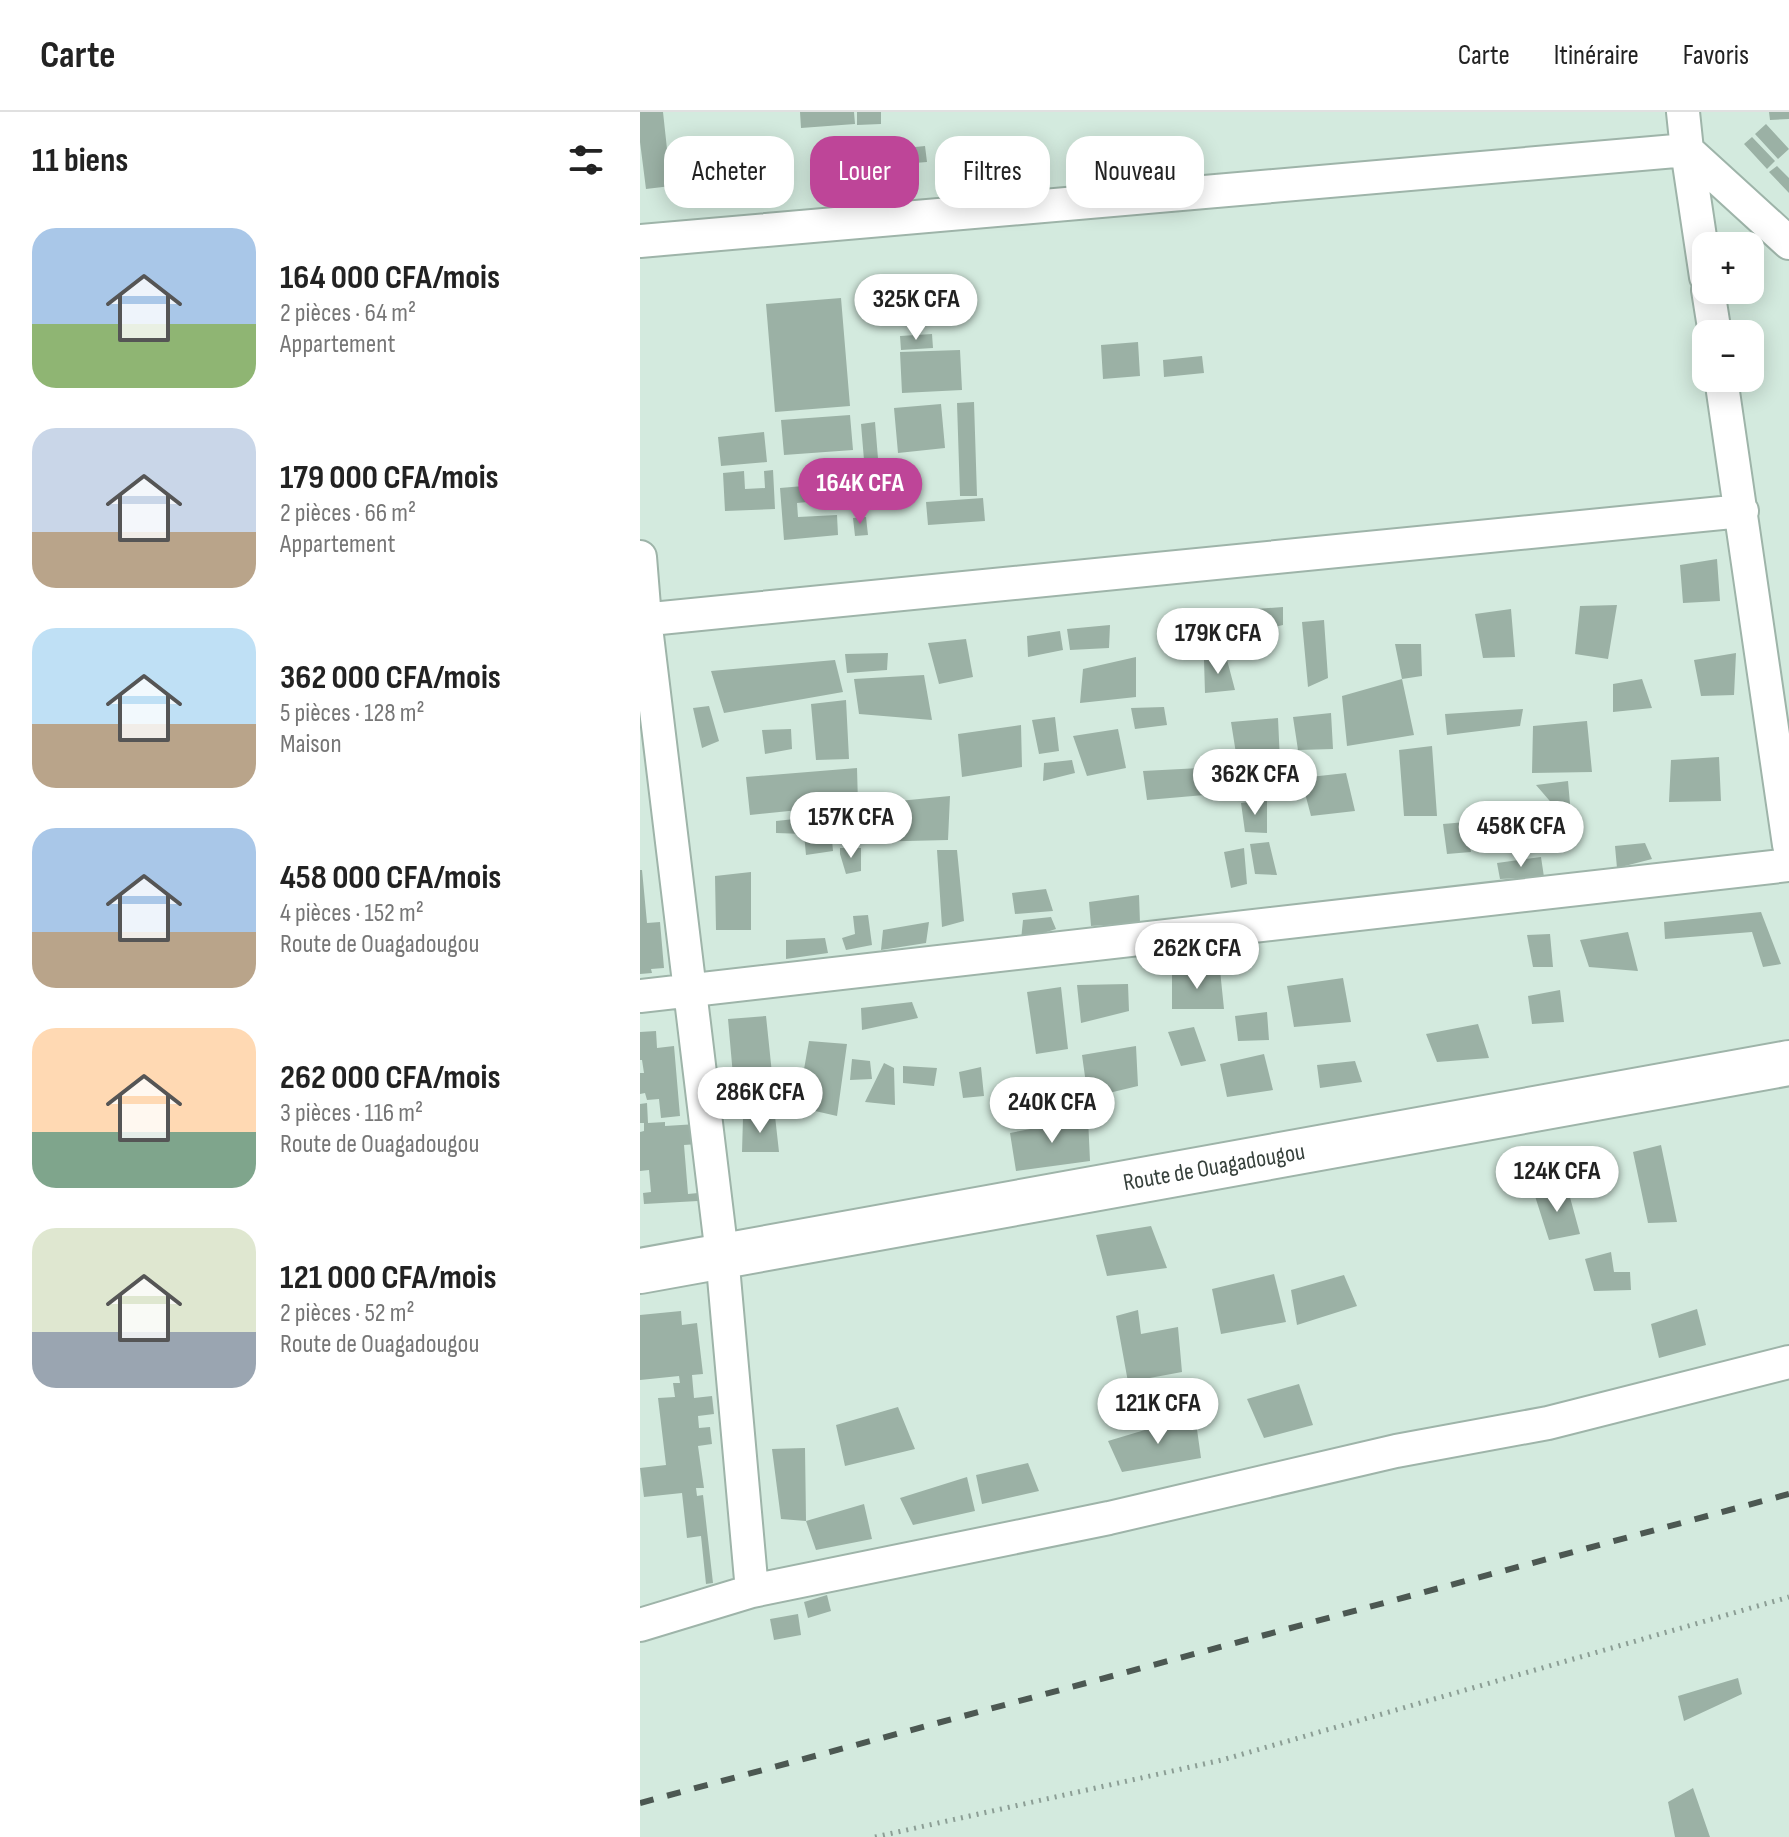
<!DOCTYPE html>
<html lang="fr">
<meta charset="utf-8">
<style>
:root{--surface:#fff;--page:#f6f6f6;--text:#222;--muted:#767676;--line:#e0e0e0;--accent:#be4598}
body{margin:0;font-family:"Sofia Sans Condensed",sans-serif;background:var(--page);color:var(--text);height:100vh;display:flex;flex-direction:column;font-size:30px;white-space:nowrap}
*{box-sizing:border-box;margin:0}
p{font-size:26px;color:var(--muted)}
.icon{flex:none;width:44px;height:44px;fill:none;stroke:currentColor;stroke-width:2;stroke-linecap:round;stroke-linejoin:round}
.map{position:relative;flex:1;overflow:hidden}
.details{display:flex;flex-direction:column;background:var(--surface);width:640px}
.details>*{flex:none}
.hud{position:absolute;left:24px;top:24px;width:760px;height:72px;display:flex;gap:16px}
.controls{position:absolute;left:1052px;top:120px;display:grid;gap:16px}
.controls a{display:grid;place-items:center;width:72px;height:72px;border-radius:16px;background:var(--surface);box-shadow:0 4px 20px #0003;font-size:40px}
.price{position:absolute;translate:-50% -68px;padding:0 18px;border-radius:28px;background:#fff;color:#222;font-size:26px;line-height:52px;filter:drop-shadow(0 2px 4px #0008)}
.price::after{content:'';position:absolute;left:50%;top:48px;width:24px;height:18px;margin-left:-12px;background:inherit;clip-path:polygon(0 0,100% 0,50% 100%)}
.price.active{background:var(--accent);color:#fff}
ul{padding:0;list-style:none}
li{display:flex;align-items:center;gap:24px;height:200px;padding:0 32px}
li span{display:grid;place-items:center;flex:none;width:224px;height:160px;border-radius:24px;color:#555}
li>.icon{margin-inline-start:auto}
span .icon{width:96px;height:96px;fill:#fffc;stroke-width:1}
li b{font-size:34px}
h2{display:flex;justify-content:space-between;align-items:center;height:96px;padding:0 32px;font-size:34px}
.chip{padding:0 28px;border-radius:24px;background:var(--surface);box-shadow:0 4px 20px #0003;font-size:28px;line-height:72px}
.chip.active{background:var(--accent);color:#fff}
header{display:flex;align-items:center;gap:48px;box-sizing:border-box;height:112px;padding:0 40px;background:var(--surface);border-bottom:2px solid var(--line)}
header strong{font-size:38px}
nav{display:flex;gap:44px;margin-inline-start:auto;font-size:28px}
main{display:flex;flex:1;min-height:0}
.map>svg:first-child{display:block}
.building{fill:#9bb1a5}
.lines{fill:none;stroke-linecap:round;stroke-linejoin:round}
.street-casing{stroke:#9eb4a9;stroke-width:36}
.secondary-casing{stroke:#9eb4a9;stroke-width:48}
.path{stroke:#8c9e95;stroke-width:5;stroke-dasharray:2 6;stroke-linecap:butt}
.street{stroke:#fff;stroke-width:32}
.secondary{stroke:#fff;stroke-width:44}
.rail{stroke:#4c5852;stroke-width:6;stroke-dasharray:14 14;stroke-linecap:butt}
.labels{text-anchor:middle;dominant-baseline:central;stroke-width:6;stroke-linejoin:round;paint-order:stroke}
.street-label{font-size:24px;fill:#36403b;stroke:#fff}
</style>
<header>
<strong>Carte</strong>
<nav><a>Carte</a><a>Itinéraire</a><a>Favoris</a></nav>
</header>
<main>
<section class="details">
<h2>11 biens<svg class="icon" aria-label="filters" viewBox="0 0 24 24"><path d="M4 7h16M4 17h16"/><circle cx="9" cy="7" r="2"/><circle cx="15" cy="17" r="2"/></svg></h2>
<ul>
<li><span style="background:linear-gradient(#a9c7e8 60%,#8fb573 0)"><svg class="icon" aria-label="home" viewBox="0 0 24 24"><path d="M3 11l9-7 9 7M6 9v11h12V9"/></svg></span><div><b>164 000 CFA/mois</b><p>2 pièces · 64 m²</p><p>Appartement</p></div></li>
<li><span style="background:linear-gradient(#c9d6e8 65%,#b9a48a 0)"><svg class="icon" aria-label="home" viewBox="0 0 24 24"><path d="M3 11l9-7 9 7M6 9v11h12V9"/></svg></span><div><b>179 000 CFA/mois</b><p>2 pièces · 66 m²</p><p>Appartement</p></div></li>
<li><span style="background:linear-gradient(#bfe0f5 60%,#b9a48a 0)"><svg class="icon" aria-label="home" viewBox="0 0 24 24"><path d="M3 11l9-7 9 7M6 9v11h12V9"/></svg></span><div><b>362 000 CFA/mois</b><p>5 pièces · 128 m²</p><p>Maison</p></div></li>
<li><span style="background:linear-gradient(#a9c7e8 65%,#b9a48a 0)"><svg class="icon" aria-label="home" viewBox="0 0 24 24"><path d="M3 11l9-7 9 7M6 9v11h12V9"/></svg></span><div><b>458 000 CFA/mois</b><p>4 pièces · 152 m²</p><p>Route de Ouagadougou</p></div></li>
<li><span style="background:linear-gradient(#ffd9b3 65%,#7fa58c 0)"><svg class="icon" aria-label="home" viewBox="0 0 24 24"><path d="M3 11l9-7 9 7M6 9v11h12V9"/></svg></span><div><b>262 000 CFA/mois</b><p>3 pièces · 116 m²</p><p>Route de Ouagadougou</p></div></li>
<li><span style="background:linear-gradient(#dfe7d0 65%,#9aa5b1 0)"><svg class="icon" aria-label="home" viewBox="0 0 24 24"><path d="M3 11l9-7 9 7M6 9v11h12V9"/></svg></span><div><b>121 000 CFA/mois</b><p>2 pièces · 52 m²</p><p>Route de Ouagadougou</p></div></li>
</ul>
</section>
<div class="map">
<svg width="1149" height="1725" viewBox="0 0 1149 1725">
<rect width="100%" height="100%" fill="#d3eade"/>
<path class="building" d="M0,0H23L31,74L6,77L0,30Z
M160,0H214L215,12L161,16Z
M217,0H241V12L217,13Z
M1129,0H1149V7L1130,8Z
M1126,12L1149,37L1138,47L1115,22Z
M1112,25L1135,49L1127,57L1104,32Z
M285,34L287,50L237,54L236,39Z
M1137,54L1149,66V81L1129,60Z
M201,186L210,294L135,300L126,192Z
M292,222L293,236L261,238L260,224Z
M498,230L500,264L463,267L461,233Z
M320,238L322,278L262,281L260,240Z
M562,244L564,261L524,265L523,248Z
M334,290L337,384H320L317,291Z
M301,292L305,336L258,341L254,296Z
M210,303L213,338L144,343L141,308Z
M235,310L241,383L227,384L221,312Z
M124,320L127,350L81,354L78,325Z
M222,356L224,387L208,388L206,358Z
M133,358L135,397L85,399L83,361L104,359L105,377L125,376L124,359Z
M187,372L188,388L157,391L158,405L197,403L198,423L144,428L140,376Z
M343,386L345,409L288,413L286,390Z
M226,405L228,423L215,424L213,406Z
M1077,447L1080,489L1043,491L1040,453Z
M977,493L968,547L935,542L940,494Z
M643,495V513L626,517L620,529L604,530L603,498Z
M871,497L875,545L843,546L835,502Z
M684,508L688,566L668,575L662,510Z
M470,513L469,536L430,538L427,517Z
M420,519L423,538L388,545L387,524Z
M326,527L333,565L299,572L288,531Z
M755,532H781L782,564L762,567Z
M248,541L247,558L207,561L205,542Z
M1096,541L1094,583L1061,584L1054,548Z
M586,544L595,578L565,581L564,548Z
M496,545V585L440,591L443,557Z
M195,548L203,580L84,601L71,559Z
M284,563L292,608L219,602L214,567Z
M762,567L774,623L707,634L702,584Z
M1002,567L1012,596L973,600V572Z
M206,588L209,647L176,648L171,592Z
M69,594L79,629L62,636L53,596Z
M524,595L527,613L495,617L491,596Z
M883,597L880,614L807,623L805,602Z
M691,601L693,637L658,638L653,605Z
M415,605L419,639L399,642L392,608Z
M638,606L640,650L598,654L591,610Z
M947,609L952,660L892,661L893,614Z
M381,613L382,655L322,665L318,622Z
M151,617L152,637L125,642L122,618Z
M478,617L486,656L447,664L433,624Z
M792,634L797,704H764L759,638Z
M1079,645L1081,689L1029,690L1031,648Z
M432,648L435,661L403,669L404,651Z
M598,654L599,680L507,688L503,659Z
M217,656L218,692L110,703L106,665Z
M609,658H647L648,682L615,681Z
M706,661L715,699L671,704L661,666Z
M928,669L930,692L915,695L896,673Z
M310,684L308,728L225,730L228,692Z
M627,688V721L605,720L601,691Z
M201,702L207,726L192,728L193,739L166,743L164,722L136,721V709Z
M826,710L831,740L807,742L803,712Z
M629,730L637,763L615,762L610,732Z
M1005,731L1012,747L977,756L975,734Z
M200,736H221V759L206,762L200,742Z
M604,736L607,772L591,776L584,740Z
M297,738H317L324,809L302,815Z
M901,745L904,765L860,767L857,751Z
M0,758H2L7,811L20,810L24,856L11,857L12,861L0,862Z
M111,760V818H76L75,764Z
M406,777L413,799L375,802L372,781Z
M499,783L500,811L451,814L449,790Z
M1121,800L1141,852L1123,855L1112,820L1025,827L1024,810Z
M228,803L232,833L206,838L202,826L215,822L213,804Z
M411,805L416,817L381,828L383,808Z
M289,810L286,831L241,838L243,818Z
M988,820L998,859L949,855L940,828Z
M910,822L913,855H893L887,823Z
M185,826L188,841L146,847V828Z
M580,858L584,897H532V862Z
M703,866L711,910L654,915L647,874Z
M488,872L489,899L441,911L437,873Z
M421,875L428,937L396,942L387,880Z
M920,878L924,910L892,912L888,884Z
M272,890L278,906L222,918L221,896Z
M627,900L629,928L598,929L595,904Z
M126,904L133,971L94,975L88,907Z
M838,912L849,946L797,950L786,922Z
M554,915L566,949L541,954L528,920Z
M16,919L17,936L34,934L40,1004L21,1006L19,987L7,988L5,981L0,982V961H4L2,948H0V920Z
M169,929L207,932L197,1004L140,991L144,962L163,963Z
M496,934L498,974L448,986L442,943Z
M624,942L633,978L587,985L580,952Z
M212,947L230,949L232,967L210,968Z
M715,949L722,970L680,976L677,953Z
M244,951L254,956L255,993L225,990Z
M263,954L297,956L294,974L263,971Z
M341,955L344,984L323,986L319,960Z
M430,971L439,999L369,1006L362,981Z
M7,991L8,1011L25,1010V1014L57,1012L58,1032L44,1033L48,1082L58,1081V1089L4,1092L3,1081L11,1080L9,1058L0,1059V1020L4,1019V1011H0V992Z
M135,1004L139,1040H102L103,1006Z
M448,1006L450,1049L376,1059L370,1021Z
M1021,1033L1037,1110L1008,1111L993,1040Z
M928,1078L940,1122L909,1128L894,1081Z
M511,1114L527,1156L467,1164L456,1123Z
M971,1140L974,1160H990L991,1178L954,1179L945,1147Z
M634,1162L646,1210L581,1222L572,1177Z
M704,1163L717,1194L657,1213L651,1178Z
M1057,1197L1066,1233L1019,1246L1011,1212Z
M498,1198L501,1222L538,1215L542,1260L488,1270L476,1204Z
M41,1199L42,1213L57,1211L63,1262L52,1263L54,1286L72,1284L74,1302L58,1304L59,1316L70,1315L72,1332L58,1334L64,1376H56L57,1384L63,1383L73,1471L66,1472L61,1424L47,1426L42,1381L4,1385L0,1356L26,1353L18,1286L35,1285L33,1271H40L39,1264L0,1268V1203Z
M659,1272L673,1313L624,1326L607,1287Z
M258,1295L275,1337L205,1354L196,1313Z
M555,1303L561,1346L482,1360L468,1329Z
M165,1336L166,1409L141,1407L132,1337Z
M388,1351L399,1379L342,1392L336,1363Z
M327,1365L335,1399L273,1413L260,1386Z
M224,1392L232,1427L176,1438L166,1409Z
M187,1483L191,1499L168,1506L164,1490Z
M158,1502L161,1523L134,1528L130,1507Z
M1098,1566L1102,1582L1044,1609L1038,1584Z
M1053,1676L1070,1725H1035L1028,1690Z"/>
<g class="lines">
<g class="street-casing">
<path id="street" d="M1043,0L1047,38L1066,165
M0,129L1047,38L1149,131
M1068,178L1075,222
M1081,266L1149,733
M0,445L5,507L82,1143L112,1479
M0,508L1102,399
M0,884L1149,753
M0,1513L112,1479L469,1406L756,1339L908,1311L1149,1250"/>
</g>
<g class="secondary-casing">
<path id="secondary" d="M0,1159L1149,951"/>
</g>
<path class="path" d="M235,1725L582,1648L1149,1485"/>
<use href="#street" class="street"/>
<use href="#secondary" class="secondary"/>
<path class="rail" d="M0,1691L1149,1382"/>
</g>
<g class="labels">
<g class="street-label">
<text transform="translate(574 1055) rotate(-10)">Route de Ouagadougou</text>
</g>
</g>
</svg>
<div class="controls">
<a>+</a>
<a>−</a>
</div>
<b class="price" style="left:276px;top:230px">325K CFA</b>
<b class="price active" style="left:220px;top:414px">164K CFA</b>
<b class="price" style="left:578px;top:564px">179K CFA</b>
<b class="price" style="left:615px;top:705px">362K CFA</b>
<b class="price" style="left:211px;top:748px">157K CFA</b>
<b class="price" style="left:881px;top:757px">458K CFA</b>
<b class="price" style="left:557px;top:879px">262K CFA</b>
<b class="price" style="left:120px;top:1023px">286K CFA</b>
<b class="price" style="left:412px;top:1033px">240K CFA</b>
<b class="price" style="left:917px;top:1102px">124K CFA</b>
<b class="price" style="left:518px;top:1334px">121K CFA</b>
<div class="hud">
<a class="chip">Acheter</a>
<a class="chip active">Louer</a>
<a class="chip">Filtres</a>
<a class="chip">Nouveau</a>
</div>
</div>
</main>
